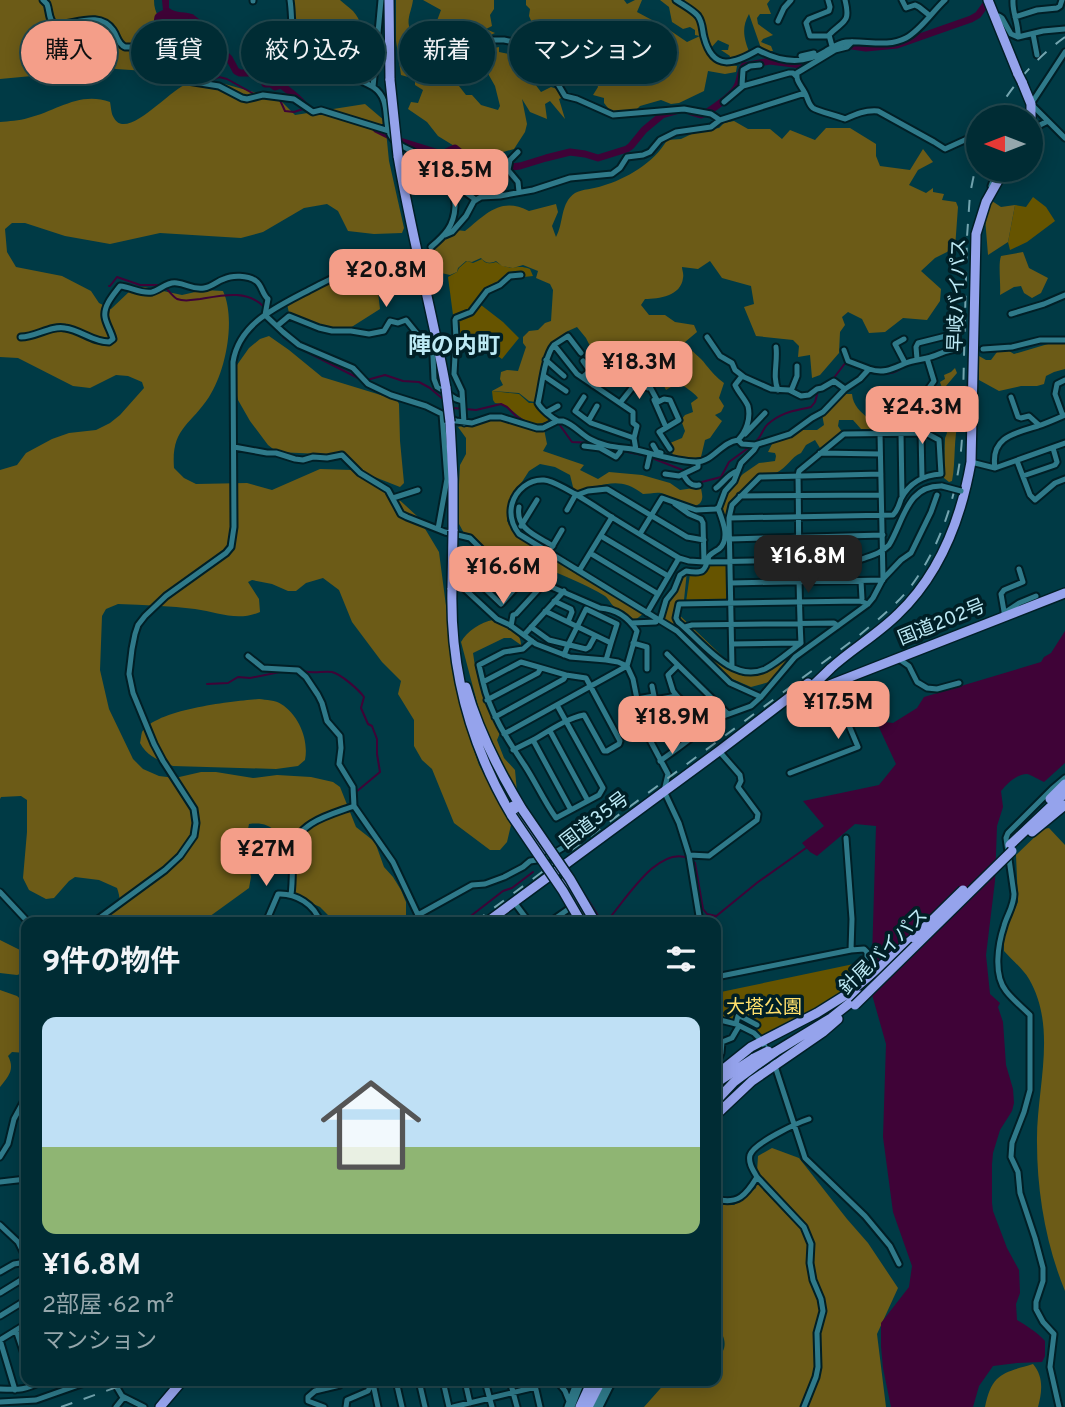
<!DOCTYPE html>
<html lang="ja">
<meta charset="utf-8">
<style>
:root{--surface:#002c34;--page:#0e3840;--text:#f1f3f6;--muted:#95a7ac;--line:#22484f;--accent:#f49e89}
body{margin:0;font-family:Overpass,"Noto Sans JP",sans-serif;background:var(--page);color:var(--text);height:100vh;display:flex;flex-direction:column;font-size:26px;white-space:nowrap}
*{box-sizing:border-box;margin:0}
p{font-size:23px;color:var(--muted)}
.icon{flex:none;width:38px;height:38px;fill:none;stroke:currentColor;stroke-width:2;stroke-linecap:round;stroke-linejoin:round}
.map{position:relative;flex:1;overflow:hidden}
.details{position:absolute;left:21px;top:917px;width:700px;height:469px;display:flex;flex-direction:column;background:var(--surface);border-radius:14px;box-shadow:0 4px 18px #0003,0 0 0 2px var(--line)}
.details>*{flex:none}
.banner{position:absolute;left:21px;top:21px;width:700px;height:63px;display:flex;gap:14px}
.needle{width:46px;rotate:270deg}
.tools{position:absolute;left:966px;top:105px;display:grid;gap:14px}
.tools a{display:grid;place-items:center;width:77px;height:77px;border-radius:50%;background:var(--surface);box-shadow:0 4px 18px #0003,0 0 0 2px var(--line);font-size:35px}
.price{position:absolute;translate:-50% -60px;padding:0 16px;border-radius:14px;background:var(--accent);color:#111;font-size:23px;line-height:46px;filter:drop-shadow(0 2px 4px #0008)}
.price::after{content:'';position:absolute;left:50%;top:42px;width:21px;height:16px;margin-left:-10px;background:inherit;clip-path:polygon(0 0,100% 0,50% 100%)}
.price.selected{background:#222;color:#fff}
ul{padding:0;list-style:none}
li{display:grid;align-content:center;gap:14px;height:371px;padding:0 21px}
li span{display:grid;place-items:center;height:217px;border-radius:14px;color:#555}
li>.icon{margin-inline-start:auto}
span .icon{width:126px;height:126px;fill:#fffc;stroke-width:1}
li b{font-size:30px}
h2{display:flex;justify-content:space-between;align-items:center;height:84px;padding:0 21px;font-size:30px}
.tag{padding:0 24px;border-radius:32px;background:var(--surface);box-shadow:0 4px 18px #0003,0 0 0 2px var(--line);font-size:24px;line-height:63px}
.tag.selected{background:var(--accent);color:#111}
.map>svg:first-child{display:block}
.green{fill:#665400}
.forest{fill:#6c5b17}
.water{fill:#3f0337}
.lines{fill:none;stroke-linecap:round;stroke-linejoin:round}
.stream{stroke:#3f0337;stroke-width:2}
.river{stroke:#3f0337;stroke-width:7}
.minor-casing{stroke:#001f26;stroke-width:9}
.highway-casing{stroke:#001f26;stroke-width:12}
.minor{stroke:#2f7a8a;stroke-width:5}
.highway{stroke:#95a3ec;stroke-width:9}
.rail{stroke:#73a5b0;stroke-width:2;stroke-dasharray:12 12;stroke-linecap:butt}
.minor-bridge-casing{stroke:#001f26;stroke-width:9;stroke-linecap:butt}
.highway-bridge-casing{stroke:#001f26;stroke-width:12;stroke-linecap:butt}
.minor-bridge{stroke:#2f7a8a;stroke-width:5}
.highway-bridge{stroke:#95a3ec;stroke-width:9}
.labels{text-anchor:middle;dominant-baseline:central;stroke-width:7;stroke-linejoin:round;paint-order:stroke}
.street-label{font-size:19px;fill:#bdeaf5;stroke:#001f26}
.park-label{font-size:19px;fill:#ffe06c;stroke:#001f26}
.quarter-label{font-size:23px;font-weight:bold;fill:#bdeaf5;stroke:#001f26}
</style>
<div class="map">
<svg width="1065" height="1407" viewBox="0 0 1065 1407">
<rect width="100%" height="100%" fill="#003a45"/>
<path class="green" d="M1033,197L1046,207L1055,221L1027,242L1010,250L1008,242L1015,205L1026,207Z
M482,259C485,264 490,264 496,262C513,273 516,263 530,269L533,276C509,278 493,281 481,305L503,322L519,338L502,359L492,352L472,345L452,324L453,315L448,277L457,272L459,268L467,261L473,263Z
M492,391L519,394L529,403H535L539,408L553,419C549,420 546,423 542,423C522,428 512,403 495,403L493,400Z
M727,563L729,565L728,601L686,602L690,574C700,576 703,574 708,565Z
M868,961L865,974L835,998L804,1016L759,1038L739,1026L716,1019V993Z"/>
<path class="forest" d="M0,0H154C154,28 180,23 192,42L177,59L146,71L116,69L95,63L73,77L60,80H47L32,76L0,79Z
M289,0H340C344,4 349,7 353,11C365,24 364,45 362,61L355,67L344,68L333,66L319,53L312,41L292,19Z
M396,0H413C411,15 403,23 415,36L421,30L435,26L441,10L423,0H494V9L490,15L492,26L486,29L495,33L477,41L475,50L468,53L472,58L465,63V77L459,86L466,95H472L481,105L498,110L500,106L495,86L482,63L481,57L491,56L490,49L499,47V52L509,54L517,62L515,67L518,77L535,84L541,92L551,87L560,90L563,97L559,99L565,119L550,101L545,104L547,119L530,112L522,99L527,124L525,132L514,149L489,156L472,157L438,136L427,122L408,109L411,102L418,103L423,90L415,85V79L401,75L396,41Z
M526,0H624L627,4L635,0H642L637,12L665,27L687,42L700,36L695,35V30L690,27L683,29L672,22L669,7L660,0C664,0 668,0 672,0C681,2 699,17 701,26C704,43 703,49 715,63L737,66L736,72L725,74L708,71L704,91L679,103L671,104L661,100L640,106L628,118L612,113L604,103V98L593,95L598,87L596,80L589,78L592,73L597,74L598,71L590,65L594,59L604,60L602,53L596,49L592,52L583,42L564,44L549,32L544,24L539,27L533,25L529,16L530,9L526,5Z
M679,0H770L767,4L771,14H760L757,18L758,24L773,35L763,39L761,42L771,46L773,51H762L749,14C741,28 744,39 750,54L729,60L730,56L721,50H728L729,45L718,40L710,49L707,46L704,22Z
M214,81L279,99L295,115L365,104L385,121L389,161L404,228L402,233L374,234L348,231L338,211L327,204L304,208L263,232L241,238L160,233L110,244L65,236L25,223H12L5,229L7,252L16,267L62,276L91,291L99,303L111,309L131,290L144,287L182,295L204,290L223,291C236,319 226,371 209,397C190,426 171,428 174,468L184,478L196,484L247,483L272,490L320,469L353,470L393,494L418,517L439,552L456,683L465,724L479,765L511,825L507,842L500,850H490L454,823L432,769L422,760L414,746V720L398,694L401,681L382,662L352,622L339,590L323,578L306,583L296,591H288L272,584L252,580L248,582L259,599L260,612C237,622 218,612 195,609C170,606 144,605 118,604L106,609L102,616L100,670L109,709L133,759L143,769L159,776L175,778L201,772H216L253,778L277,775L311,777L333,782L340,787L356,827L375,842L384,867L393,877L401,890L406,902V922H335L320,907L296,896C291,886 293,879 291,868C291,862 288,857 286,851C279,832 271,821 249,824L245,845L251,877L249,888L202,922H102C115,910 124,907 117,888L99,880L75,877L69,881L54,898L46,899L29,890L23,878L27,832V800L21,796L1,797L0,799V470L17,465L26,453L52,439L69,433L96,430L110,423L120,415L144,388L142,382L128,376L116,375L90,388L73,386L18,358L0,357V122C9,121 19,121 28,118C57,111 79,91 110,102C111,106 111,114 114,118C127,142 171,88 187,84C195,81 206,82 214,81Z
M734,121L748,129H770L782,139L790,130L815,140L826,128H850L876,144V156L880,166L910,170L923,149L933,162L918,170L909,185L926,193L933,188V192L944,194L942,200L956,202L958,207L955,248L935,258L921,271L941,289L940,301L927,320L903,318L885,332L869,333L862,319L848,312L842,317L845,325L840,332L839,353L820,375L812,378L810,355L798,357L799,346L793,340L756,336L744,307L754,304L751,286L722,278L710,261L698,269L682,267C682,270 684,274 683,278C681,296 659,299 645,299L641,305L649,315H665L675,322L694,325L697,332L685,342C691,352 700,356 706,365C712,372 716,377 724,383L719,398L724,406L721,412L715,415L722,421L710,438L705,440L701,457L687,459L673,456L670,443L682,438L685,431L681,420L685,415L693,412L691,403L698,398C693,391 685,388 679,382L666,390L663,384C649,382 638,383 625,385L619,377L618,366L606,353L601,342L591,348L586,338L577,327L568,331L552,344L547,352L543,375L535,402L529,401L519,393L492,391L503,385L500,379L501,372L507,370L518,371L526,347L523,343V337L529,331L538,330L545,323L551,321L553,290L550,284L536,278L538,271L523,265L513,268L502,266L496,261C490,264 485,263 481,258L472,262L466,261L458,268L457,272L450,275L437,272L433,266L424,261L428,250L434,247L456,230L465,231C486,214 501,196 529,211L556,204L558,212L552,226L556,237C564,223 560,203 575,193C582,189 594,189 602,186C626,179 654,163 667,140L681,139L698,131L719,128L724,123Z
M992,201L1001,207L1015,205L1008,242L988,255L985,218Z
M1023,252L1029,268L1048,278L1041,293L1032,298L1024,293L1021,286L1014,287L1000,295C1001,285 998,264 1001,256Z
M334,273L356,274L373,276L377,284L380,309L350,328L331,330L294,317L289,313L287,304Z
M269,336L289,350L322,377L397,400L399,404L400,441L404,483L400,487L357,470L341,456L321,454L277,452L268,445L250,421L238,400L233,380L237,365L249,348L260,339Z
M1048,344H1065V369L1054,372L1046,376L1044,384L1037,386H1021L999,391L979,380V356L986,360H991L997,352L1009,351L1014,354Z
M955,368L957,373L946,386L935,407L927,415V421H935L939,415H949L954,409L959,418C953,439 956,460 952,481L949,482L944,478L945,438L947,433L945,426L950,419L939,422L928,429H908L909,420L904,411L892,406H884L881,408L884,429H861L853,420H839L838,426L842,432L820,448L815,440L806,445L801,453C791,457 787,468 776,473C771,475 763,474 758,475L728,508L727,521L725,525L721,523L718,512L722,497L732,485L743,474L759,463L775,461L776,456L775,453L768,452L774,440L794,435L802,430H817L824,425L822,414L845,394H852C853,406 861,412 869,419H875L877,417L871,399V390L893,387L903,392L898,399L905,407L914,404L913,413L915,418H920L923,411L932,403L942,388L940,382L945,379L944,375L951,372Z
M493,419L517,424L532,430L544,429L547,444L543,451L584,465L580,470L598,479L609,472L642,475L670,483L680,490L701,487C701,491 703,495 702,499C698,516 669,495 661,493C656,492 648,494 643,494C618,474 602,487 574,491L570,475L555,467L540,464L529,471L511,499L507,521L519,538L644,613L634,621C629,615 623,612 616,608C611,605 609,599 605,596C589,586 545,566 527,564L522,569L516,570L510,568L506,560L495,551L489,553L472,536L465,535L459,524V484L460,465L466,454V438L458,427Z
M687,571L684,600L674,610L743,676L760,674L796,652L769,682L751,687L730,678L661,618L677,576Z
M493,620C505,624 521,630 521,645L511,638H504L473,653C476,681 489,707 500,733L497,740L504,758L515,770L517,792L482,721L461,642C467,631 481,622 493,620Z
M259,699C266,700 276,700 281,704C299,715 309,740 305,760L298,766L276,769L173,766C159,761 147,756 140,743C141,739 141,735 142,732C156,709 234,701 259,699Z
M1049,828L1065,845V1291C1046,1245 1037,1192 1037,1143C1036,1089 1058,1029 1029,979C1023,969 1012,960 1004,951V934L1018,902L1016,855L1043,829Z
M0,940L26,953V972L17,975L0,973Z
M0,990L17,996L26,1004V1053L12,1052L8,1056C15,1069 9,1076 0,1087Z
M772,1148L799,1158L847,1219L868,1243L898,1288L877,1334L886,1407H644L667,1381H716V1359C728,1351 727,1336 716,1327V1203L734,1205L756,1188L758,1156Z
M1033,1364C1044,1377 1042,1392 1038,1407H985C992,1373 1003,1373 1033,1364Z"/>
<path class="water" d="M162,0H169V8C176,14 186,11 194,15C191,22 184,30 177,32L154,25C154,15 154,14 163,10Z
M1065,631V763L1044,782C1039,780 1032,775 1027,774C1016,774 1007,784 1001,791L1003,807L997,826L995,881L986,955L990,994L1000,1003L998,1007L1003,1022L1006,1065L1013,1089L1014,1103L1012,1111L1000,1130L993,1153L992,1164V1203L993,1211L1007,1248L1019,1270L1020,1293L1016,1304L1017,1320C1027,1326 1037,1332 1045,1341V1356L1042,1362L1017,1363L993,1366L979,1386L973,1407H891L883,1368L881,1346V1323L909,1287L912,1266L893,1212L883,1137L886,1044L871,991L876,826L855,824L817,856L810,852L802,843L824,826L803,801L879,785L896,764L876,721L893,723L917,708L924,697L1041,662L1044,657L1051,653Z"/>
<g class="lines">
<path class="stream" d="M206,82L219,77L227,79L254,94
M279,98L285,111L294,112L306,108
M109,286H110L117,277L140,285H160
M165,287C169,291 172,296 177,299C185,302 192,300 200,299C223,295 248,289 265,308
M283,337L297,347L362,380
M1024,347L1046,342
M985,352L1005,350
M931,354L940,350
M871,372C881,376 896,374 904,366
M833,379L846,362
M367,380L385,375L403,381L419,382L430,388L444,400
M453,408L476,410L501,404L507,407L517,417L528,423
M559,424L572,442L593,443
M540,426L552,420L554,421
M755,442C762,437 762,429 768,424C783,411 795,411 811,407L815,402L818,391
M608,448L647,456
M652,458L685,471
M698,483L721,477L729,462L751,446
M303,671C313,674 322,671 332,672C341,674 359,690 364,697L361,708L368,724L372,726L377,739V754L380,772L356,792
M207,684L228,683L238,677L250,678L285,671
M364,816L381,840
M693,862L695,863L703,909L707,914L716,916
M399,869L407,886
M580,887L602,922
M424,915L426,922
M463,922L503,891L512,888L533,872
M606,922C624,903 657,845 688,858
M709,922L758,882L806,848"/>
<path class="river" d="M192,18L210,32L211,41L229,58L236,71L240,73H257L261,75L265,84H271L275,87L281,85C289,91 297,96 304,105
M845,45L866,48L897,45L971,19L978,15L989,0
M691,112L701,115L704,114C713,109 731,96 736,88C741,81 739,73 744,66L770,61L801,65L819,58
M376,129L400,141L442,154L455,148L460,152L469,164L485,170L520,166L546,158L570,152L585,154L598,158L627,149L631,146L644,130L662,115L676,111"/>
<g class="minor-casing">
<path id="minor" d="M43,0L47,4C50,12 48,19 55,25C74,25 99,10 113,30C118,37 117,43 125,47C147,48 171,37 188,54C187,64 177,68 169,73L171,78L175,79L219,86L242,98L247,99L263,95L294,99L313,112L321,110L389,131
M290,0C293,18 289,37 301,51C319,72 351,73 373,87C394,101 380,126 394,140C398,145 406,148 412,151C434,165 456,179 455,207C454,226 445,235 431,247
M676,0C683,5 693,10 698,16C703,23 702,30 704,37C713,72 734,64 758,50C780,62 804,65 826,51C833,47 838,43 846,42C865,40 887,48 906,38C920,31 933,11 945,0
M828,0L830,7L829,11L809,19L806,23L810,36H829
M902,0L906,8L915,5L919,7L929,15
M253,1V0
M994,17L999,16L1002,18L1011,34L1018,37C1019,24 1012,13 1013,0
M1015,17L1037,10L1057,8L1060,6L1062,0
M778,21L784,8L791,0
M1033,34L1037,55
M1018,37L1043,31L1065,29
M852,42L847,47L835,50L797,73C796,82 801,85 805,93C808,98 808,104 813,108C817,111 838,116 845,119C856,114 865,110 878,111L934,142L945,149L978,134
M832,46L829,35C843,20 851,24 845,0
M1065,52L1031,104L1065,138
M801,56L814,53
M760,65L750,66L743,70L742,85L743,86L789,73H793L796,76
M478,73V52L481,44L488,40H504L519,43L525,50L543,59L565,96L577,99L613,115L684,109L711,114L720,120
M373,87L381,0
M724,102L743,86
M1007,117L1015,115L1019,117
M1035,132L1038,126L1048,121
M518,152L510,160L508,170L518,182L519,192
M991,186L997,170
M453,189L465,192L476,200
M445,235L452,232L466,216L474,201L481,197L500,196L533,190L570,178L612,174L620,168L627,157L643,155L650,152L660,140L676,132L711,127L720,120L805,93
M1011,314L1044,304L1065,295
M265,315L283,332L299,345L353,368L368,384L391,395L426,406L456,421L472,423L490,417H501L537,428H543L557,421
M277,326L289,316L319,328L332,331H351L369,334L384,331L390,321L398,323L406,320L419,336L430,345L433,356L434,379L437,387L456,399L462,401
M950,335L951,319
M21,337C36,337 51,325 65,328C81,330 92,342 109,342L113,339C111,331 106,324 105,317C103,306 114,294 120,286C131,287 141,294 152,292C160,290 168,281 177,283C187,284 193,290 204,288C212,287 217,281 224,279C232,275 248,275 256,281C262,285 262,294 268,299L265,315
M707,337L720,356L732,363L735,370L744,377L771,389L789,390L801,396L809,395L817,389L822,388L834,381L845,389
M904,339L895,344L905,363
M554,345L568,336L581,353
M776,347C778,362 772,376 778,390
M983,349L1012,347L1040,340H1065
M844,350L848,361L869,369
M917,359L916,347L918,343L950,335V349
M546,360L564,376
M583,361L590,371
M544,376L566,391
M583,377L598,364
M593,385L607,372
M647,387H650L658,402L664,399L670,400L679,420L659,432L670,449
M791,391L797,376V366
M924,395L934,381L927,358
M584,397L575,411L591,423L634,438
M1011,397L1018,417L1021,418L1029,416L1039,425
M654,400L665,425
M620,403L632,388L646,387L648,388
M895,411V433
M547,412L558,406
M1063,416L1055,394L1057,384L1065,380
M589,420L597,406
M464,423L462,391L454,374L456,338L455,320L456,318L471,312L487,291L500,285L510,276L521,275
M921,432L922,478
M880,433L883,579
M901,433L902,496
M745,434L765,413
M738,440C746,432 751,419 748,406C745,399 738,392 735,385L742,376
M653,445L657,452L661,453
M584,446L600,448L616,457L620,452L621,448
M234,447L267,453H276L295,459L303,460L313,457L327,458L342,455L360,473L388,490L401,514L407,517L445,532L470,538L488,556L508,571L515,573L524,572L547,585L600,608C616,609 628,617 637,631L627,666L504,734
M636,450L634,438L637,426L633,423V412L577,374L554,345C544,357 542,387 538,403C541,409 552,418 558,421C560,421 562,421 563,421C573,424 581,434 590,439C604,447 618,447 632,449C651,453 677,462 696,462C713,462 721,442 738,440L742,444L755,445L790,434L812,418L823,412L845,389L860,379L869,369C884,374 892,369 906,363C913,360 920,360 927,358C939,355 947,349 959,349
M820,453L880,454
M1017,461L1030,495L1035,500L1055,483L1065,479
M971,462L995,468L1065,443
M647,467L650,454
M995,468C990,437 1015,433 1038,426C1047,423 1056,419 1065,415
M665,474L679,476L698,467V462
M683,474C687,481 691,487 699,485
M1023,476L1055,465L1057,462L1053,448
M716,488C723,483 728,474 737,471
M577,495L588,491L607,489L687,537L704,540
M740,496L881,495
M393,498L418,490
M675,504L689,514L701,519L703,523L704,562
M519,507C515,529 537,536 553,546
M567,510L576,494
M729,518L893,515C898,510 899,505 901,499C909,483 924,475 941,474L939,440L926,433L844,434L799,471L798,476C799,531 798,588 801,643
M521,526L537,500
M438,529L447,479L442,414
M640,534L662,498L696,510L716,509L719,507L725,491L734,481L741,463L754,450L757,445
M601,536L668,576
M730,539L883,535
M552,547L562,530
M590,553L658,594
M579,571L612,517
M457,577L456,581L497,619L510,625L536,644L570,657L606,660L618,662L627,666L633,679L641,719L651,742L668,774L664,791L679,823L689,855L700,922
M861,581L862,599
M731,583L883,580
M554,601L571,609L572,612L568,622
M545,611L611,643L606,660
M647,613L679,558
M1004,613L1019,603L1036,596
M661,617L666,600L674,590L680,575L686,571C703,574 705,572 709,556C712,553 716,551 719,549C731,539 722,519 718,508
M1005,617L1001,594L1004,590L1023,582L1019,569
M632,623L656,622
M511,626L513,615L516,614L538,590L537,585L509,577L495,569H492L481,582V585L501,604L521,582
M531,627L549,640L586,649L589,647L595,636
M685,627L692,625L834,623L838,626
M524,635L564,591
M633,643L647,647V669
M801,643C789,652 777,663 765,669C731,684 701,640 678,622L676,618L679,604L860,601L868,604
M732,644L801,643
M667,654L678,665
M564,655L568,645L586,609L617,624L611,643
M248,656L263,668L298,670L306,677L318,695L322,703L327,721L340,736L341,748L339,764L353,787L354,806L393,862L418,915
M899,659L909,666L917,682L927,688L937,689L959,683
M732,667L729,518L732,505L760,477L881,474
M483,682L479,665L504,652L523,649L532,641
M761,697L730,683L677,631L519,534C512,525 509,516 512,504C516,490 529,479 544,480C558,481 596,507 610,516C632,530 656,544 679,558L689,561L704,562L862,559C873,555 881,553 889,545C904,520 907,485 942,486
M637,699L654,696L652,686
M658,699L695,735
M487,700L538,673L541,668
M637,703L677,696
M495,717L564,679L566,675
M643,722L650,720L678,748L718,718L751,706L761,697L795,657L868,604L873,598L883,579L901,560L911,553L931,512L937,495
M707,726L677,696L673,691L668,675L678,665L728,714
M550,731L588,801
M533,740C549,731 567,718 584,715L604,751H607L619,744L620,741L586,678L566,675L521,662L483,682C490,713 507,739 525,766C536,783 544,801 556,818L599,795L603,788L557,705
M513,750L533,740L571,810
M660,761L678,748
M790,773L858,747L832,685
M689,855L709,856L757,820L758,814L738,787L741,781L740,775L719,751
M0,892L28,922
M291,895C293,880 292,865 293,850C296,822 333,814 354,806
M514,902L529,922
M94,922L165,870L180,856L194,836L196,823L194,809L163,761L154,744L133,693L129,674L132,649L135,634L138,625L145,616L166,596L226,553L231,547L234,527L233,362C239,323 277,307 309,290C325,282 341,273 358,267C376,262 394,260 412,257
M266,922L278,894C296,893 315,905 320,922
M414,922L418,915L472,885L485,884L504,877L523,867L530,861L544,859L564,847L566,840H570L588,828
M550,922L570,908
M851,950L864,949L867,952V959
M716,977L851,950L852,919L846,838
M716,1019L736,1024L754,1033L762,1041L775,1066L805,1158L865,1216L890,1246L899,1264
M736,1024L738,1016L742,1017L757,1025
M716,1065L721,1053L722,1042L732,1038L739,1026
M0,1157L8,1144L14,1119L26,1097
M757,1177L804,1227L811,1244L810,1263L813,1280L821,1299L823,1311L817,1333L818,1367L816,1377L804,1407
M0,1182L26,1179
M716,1199C738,1205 746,1195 757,1177C753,1170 748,1163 750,1155C754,1143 797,1123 809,1119
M0,1225L18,1242L26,1258
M0,1272L14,1264L26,1262
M0,1293L26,1277
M0,1316L26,1300
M16,1330L26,1360
M0,1340L15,1390
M0,1340L26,1324
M113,1381L122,1396L144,1407
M396,1381L402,1407
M419,1381L425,1407
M443,1381L449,1407
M465,1381L470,1403
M485,1381L492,1407
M510,1381L517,1407
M534,1381L540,1407
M557,1381L565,1391L569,1401
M371,1385L374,1388L378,1407
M0,1389C21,1390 24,1390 43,1381
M0,1402L36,1400L90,1381
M116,1407L124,1397
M324,1407L308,1401V1397L315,1391L340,1385L341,1381
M346,1407L347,1400L368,1391L373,1381
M453,1407L536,1387
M567,1407L577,1381
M572,1407L582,1381
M595,1407L608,1381
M600,1407L613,1381
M1059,1407L1050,1367L1054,1334L1043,1322L1036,1309V1302L1043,1281V1268L1035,1238L1020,1193L1018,1172L1011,1157L1012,1143L1024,1112L1030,1090V1015C1022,1007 1013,1000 1006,991C993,975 998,944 1004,926C1007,915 1014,906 1014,894L1006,838L1008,833L1052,789L1065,778"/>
</g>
<g class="highway-casing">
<path id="highway" d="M389,0L390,80
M988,0L1018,74
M1022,82L1031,104V117
M398,156C411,234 432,310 446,388
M450,422L453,479V531
M452,588C450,669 471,747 512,816
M466,687C478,730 499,771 522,809
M809,693L1065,593
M796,701C808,690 820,679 831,668C852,649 878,634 898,614C941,573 961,519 971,462L976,234L986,202L1004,170
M1050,799L1065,784
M513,806L543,850
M1032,832L1065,805
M1010,845L1065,793
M565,882L587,922
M487,922L719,751L808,683
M775,1052L831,1018L860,995
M716,1075L751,1047L817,1013L849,993L914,938
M716,1083L754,1058
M716,1101L734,1082L758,1064
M716,1115L752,1081L823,1032L838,1019
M160,1407L182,1381
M580,1407L592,1381
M588,1407L601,1381"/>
</g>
<use href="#minor" class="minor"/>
<use href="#highway" class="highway"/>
<path class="rail" d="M994,117C1011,86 1036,58 1065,37
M475,922L856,638C874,623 893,608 908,590C941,548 959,491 962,438L967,237L970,194L978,155
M61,1407L134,1381"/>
<g class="minor-bridge-casing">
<path id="minor-bridge" d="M942,486L961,491"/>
</g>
<g class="highway-bridge-casing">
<path id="highway-bridge" d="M1018,74L1022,82
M390,80L398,156
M446,388L450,422
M452,588L453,531
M522,809L570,879L595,922
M512,816L563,891L581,922
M914,938L963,890
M855,1005L1012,851
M754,1058L768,1051
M758,1064L775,1052"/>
</g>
<use href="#minor-bridge" class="minor-bridge"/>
<use href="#highway-bridge" class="highway-bridge"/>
</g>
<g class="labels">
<g class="street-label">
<text transform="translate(958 295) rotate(-88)">早岐バイパス</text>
<text transform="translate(942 623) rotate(-22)">国道202号</text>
<text transform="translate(595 821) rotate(-37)">国道35号</text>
<text transform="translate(884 952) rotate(-44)">針尾バイパス</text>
</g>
<g class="park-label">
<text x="764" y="1008">大塔公園</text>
</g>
<g class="quarter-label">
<text x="454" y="347">陣の内町</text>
</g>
</g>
</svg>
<div class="tools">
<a><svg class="needle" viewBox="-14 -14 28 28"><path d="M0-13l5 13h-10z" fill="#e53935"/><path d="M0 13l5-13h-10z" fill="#95a7ac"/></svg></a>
</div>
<b class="price" style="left:455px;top:209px">¥18.5M</b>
<b class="price" style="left:386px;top:309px">¥20.8M</b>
<b class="price" style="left:639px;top:401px">¥18.3M</b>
<b class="price" style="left:922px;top:446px">¥24.3M</b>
<b class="price selected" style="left:808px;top:595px">¥16.8M</b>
<b class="price" style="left:503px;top:606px">¥16.6M</b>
<b class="price" style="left:838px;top:741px">¥17.5M</b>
<b class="price" style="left:672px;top:756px">¥18.9M</b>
<b class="price" style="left:266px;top:888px">¥27M</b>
<div class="banner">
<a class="tag selected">購入</a>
<a class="tag">賃貸</a>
<a class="tag">絞り込み</a>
<a class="tag">新着</a>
<a class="tag">マンション</a>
</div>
<section class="details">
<h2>9件の物件<svg class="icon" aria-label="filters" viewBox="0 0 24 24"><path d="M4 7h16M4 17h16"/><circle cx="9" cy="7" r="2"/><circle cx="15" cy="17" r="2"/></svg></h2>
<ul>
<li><span style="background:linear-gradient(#bfe0f5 60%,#8fb573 0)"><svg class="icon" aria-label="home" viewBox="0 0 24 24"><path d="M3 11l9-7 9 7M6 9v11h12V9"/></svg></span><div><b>¥16.8M</b><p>2部屋 · 62 m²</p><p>マンション</p></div></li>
</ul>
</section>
</div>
